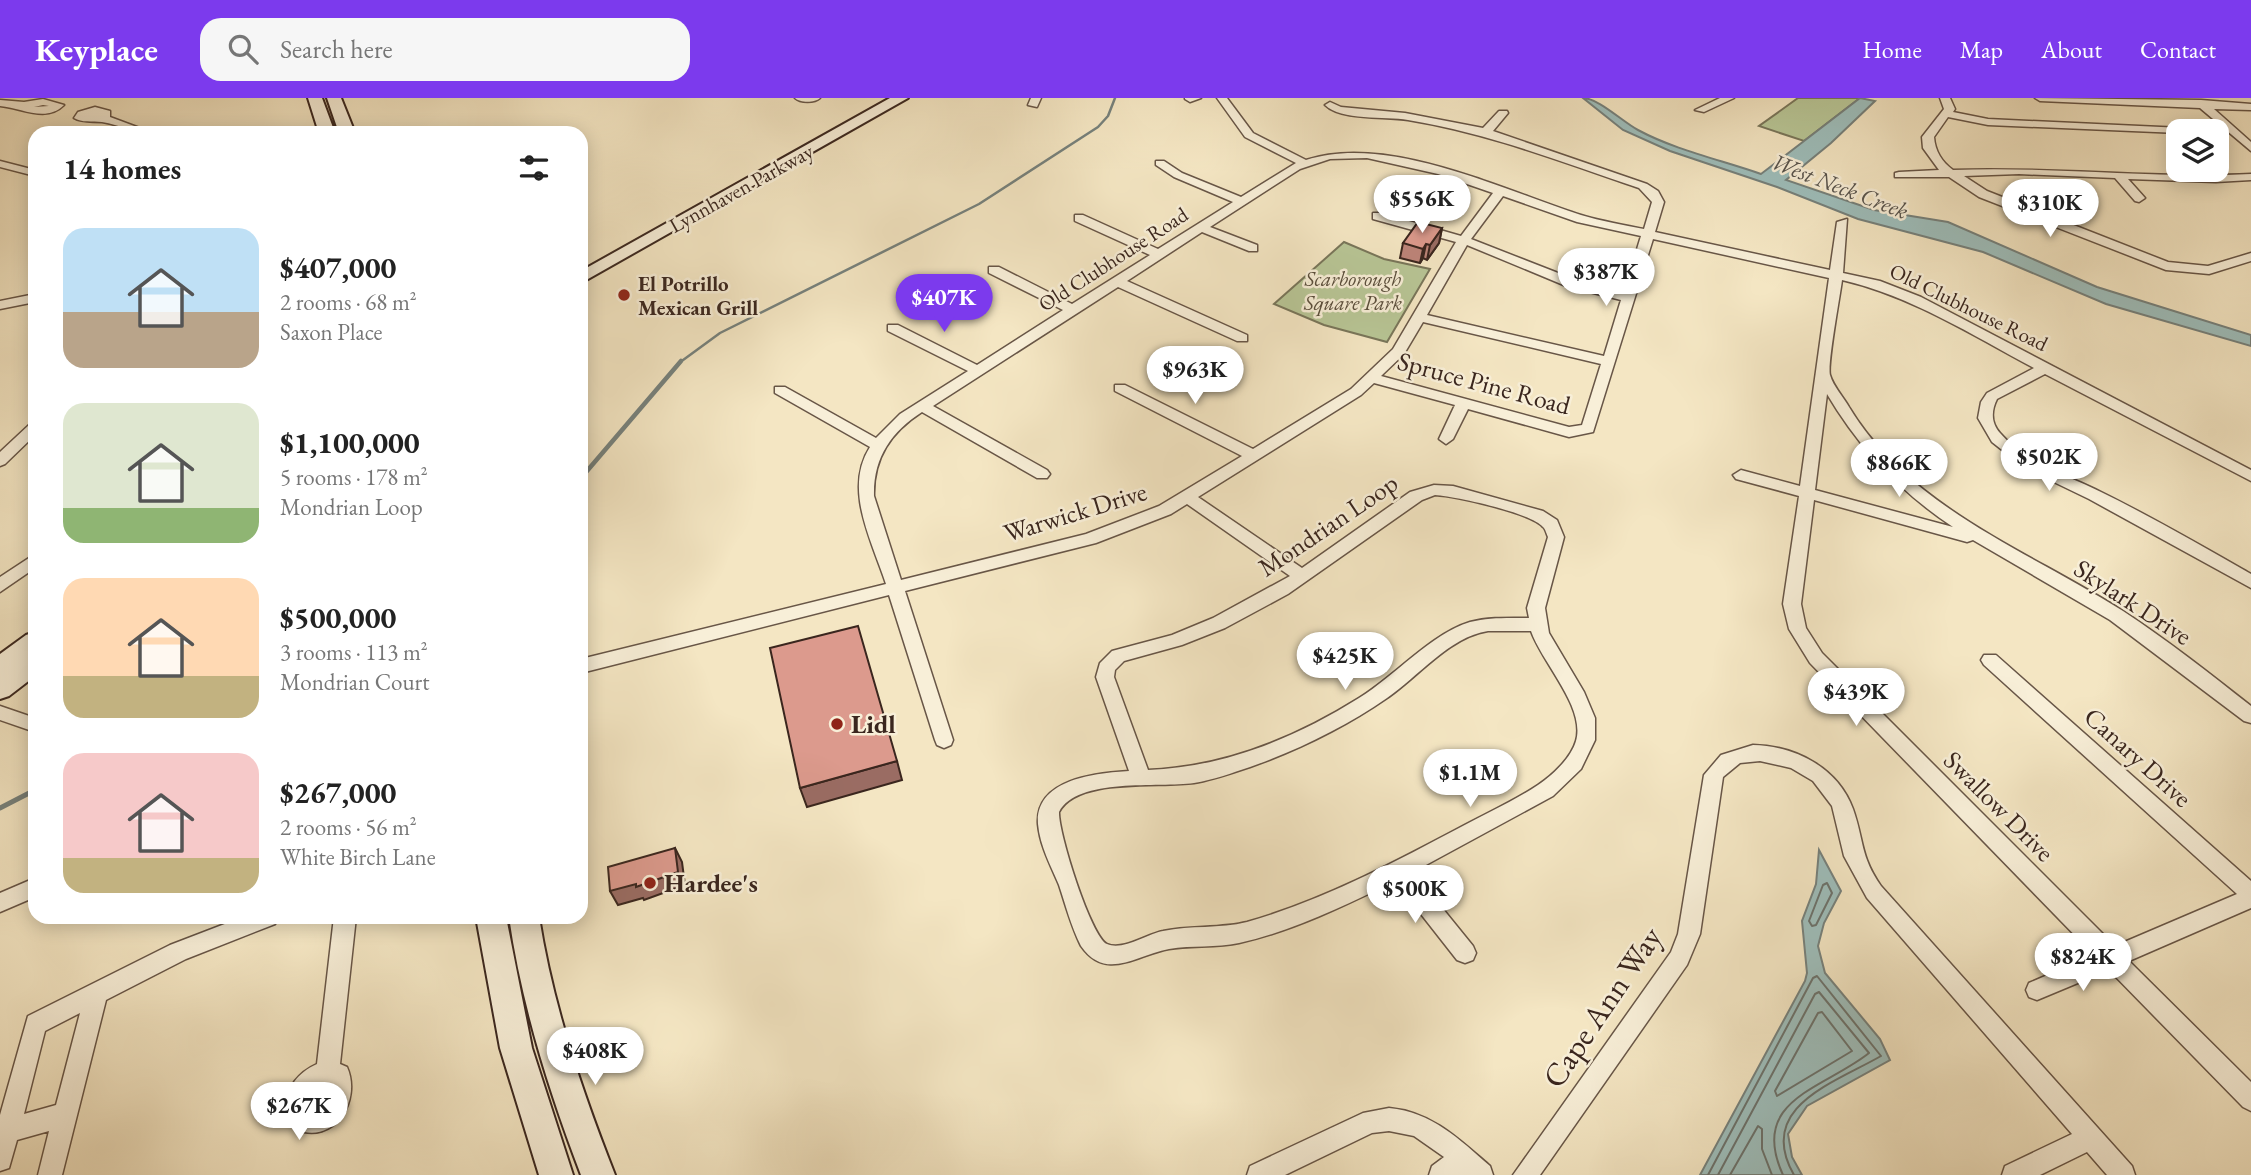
<!DOCTYPE html>
<meta charset="utf-8">
<style>
:root{--surface:#fff;--page:#f6f6f6;--text:#222;--muted:#767676;--accent:#7c3aed}
body{margin:0;font-family:"EB Garamond",serif;background:var(--page);color:var(--text);height:100vh;display:flex;flex-direction:column;font-size:26px;white-space:nowrap}
*{box-sizing:border-box;margin:0}
p{font-size:23px;color:var(--muted)}
.icon{flex:none;width:38px;height:38px;fill:none;stroke:currentColor;stroke-width:2;stroke-linecap:round;stroke-linejoin:round}
.map{position:relative;flex:1;overflow:hidden}
.details{position:absolute;left:28px;top:28px;width:560px;height:798px;display:flex;flex-direction:column;background:var(--surface);border-radius:21px;box-shadow:0 4px 18px #0003}
.details>*{flex:none}
.controls{position:absolute;left:2166px;top:21px;display:grid;gap:14px}
.controls a{display:grid;place-items:center;width:63px;height:63px;border-radius:14px;background:var(--surface);box-shadow:0 4px 18px #0003;font-size:35px}
.price{position:absolute;translate:-50% -60px;padding:0 16px;border-radius:24px;background:#fff;color:#222;font-size:23px;line-height:46px;filter:drop-shadow(0 2px 4px #0008)}
.price::after{content:'';position:absolute;left:50%;top:42px;width:21px;height:16px;margin-left:-10px;background:inherit;clip-path:polygon(0 0,100% 0,50% 100%)}
.price.active{background:var(--accent);color:#fff}
ul{padding:0;list-style:none}
li{display:flex;align-items:center;gap:21px;height:175px;padding:0 35px}
li span{display:grid;place-items:center;flex:none;width:196px;height:140px;border-radius:21px;color:#555}
li>.icon{margin-inline-start:auto}
span .icon{width:84px;height:84px;fill:#fffc;stroke-width:1}
li b{font-size:30px}
h2{display:flex;justify-content:space-between;align-items:center;height:84px;padding:0 35px;font-size:30px}
header{display:flex;align-items:center;gap:42px;box-sizing:border-box;height:98px;padding:0 35px;background:var(--accent);color:#fff}
header strong{font-size:33px}
nav{display:flex;gap:38px;margin-inline-start:auto;font-size:24px}
.search{width:490px;height:63px;background:var(--page);display:flex;align-items:center;gap:18px;box-sizing:border-box;padding:0 24px;border-radius:21px;color:var(--muted);font-size:26px}
.map>svg:first-child{display:block}
.green{fill:#b8c696;stroke:#79765a;stroke-width:2}
.water{fill:#9ebebb;stroke:#76817c;stroke-width:2}
.lines{fill:none;stroke-linecap:round;stroke-linejoin:round}
.shore{stroke:#6c726c;stroke-width:2}
.stream-far2{stroke:#76817c;stroke-width:2.5}
.stream-far1{stroke:#76817c;stroke-width:4.5}
.stream{stroke:#76817c;stroke-width:5}
.minor-casing{stroke:#685647;stroke-width:3}
.secondary-casing{stroke:#3a261e;stroke-width:4}
.minor{fill:#f8efd8;fill-rule:evenodd}
.secondary{fill:#f8efd8;fill-rule:evenodd}
.wall{fill:#bd8479;stroke:#3a261e;stroke-width:2}
.shaded-wall{fill:#9a6c63;stroke:#3a261e;stroke-width:2}
.building{fill:#dc9a8d;stroke:#3a261e;stroke-width:2}
.poi-dot{fill:#8f2418;stroke:#f8efd8;stroke-width:2.5}
.labels{text-anchor:middle;dominant-baseline:central;stroke-width:5;stroke-linejoin:round;paint-order:stroke}
.far-street-label{font-size:21px;fill:#3a261e;stroke:#f8efd8}
.far-park-label{font-size:21px;font-style:italic;fill:#5a4e3c;stroke:#f8efd8}
.far-poi-label{font-size:21px;font-weight:bold;fill:#3a261e;stroke:#f8efd8;text-anchor:start}
.far-water-label{font-size:23px;font-style:italic;fill:#58544d;stroke:#f8efd8}
.street-label{font-size:26px;fill:#3a261e;stroke:#f8efd8}
.poi-label{font-size:26px;font-weight:bold;fill:#3a261e;stroke:#f8efd8;text-anchor:start}
.near-street-label{font-size:32px;fill:#3a261e;stroke:#f8efd8}
</style>
<header>
<strong>Keyplace</strong>
<div class="search"><svg class="icon" aria-label="search" viewBox="0 0 24 24"><circle cx="10" cy="10" r="6"/><path d="M15 15l6 6"/></svg>Search here</div>
<nav><a>Home</a><a>Map</a><a>About</a><a>Contact</a></nav>
</header>
<div class="map">
<svg width="2251" height="1077" viewBox="0 0 2251 1077">
<rect width="100%" height="100%" fill="#f4e6c3"/>
<filter id="stains"><feTurbulence type="fractalNoise" baseFrequency=".00286" numOctaves="4"/><feColorMatrix values="0 0 0 0 .2 0 0 0 0 .09 0 0 0 0 .02 0 0 0 .5 -.17"/></filter>
<radialGradient id="worn" r=".72"><stop offset=".6" stop-color="#630" stop-opacity="0"/><stop offset="1" stop-color="#630" stop-opacity=".3"/></radialGradient>
<path class="green" d="M1798,0H1860L1804,43L1759,28Z
M1344,144L1384,161L1430,171L1387,244L1324,227L1274,206Z"/>
<path class="water" d="M1583,0C1598,0 1623,24 1638,32C1675,52 1721,62 1761,76L1860,0L1875,3L1831,45L1786,82L1874,112L1948,124L2097,189L2251,237V248L2106,206L1983,154L1858,121L1777,89L1670,53L1623,32Z
M1819,752L1841,793L1824,825L1818,848L1825,875L1880,941L1890,962L1807,1008L1788,1036L1792,1059L1802,1077H1700L1805,883L1807,875L1802,823L1816,786Z"/>
<g class="lines">
<path class="shore" d="M1827,785L1832,795L1816,827L1812,828L1809,823L1823,787Z
M1822,914L1852,953L1777,998L1775,993L1818,915Z
M1708,1077L1813,880L1817,878L1881,958C1834,985 1755,1009 1794,1077
M1718,1077L1815,896L1819,894L1869,955C1824,991 1748,1001 1783,1077
M1730,1077L1758,1028L1762,1031V1051L1772,1077"/>
<path class="stream-far2" d="M679,265L720,235L979,106L1098,29L1108,18L1115,0"/>
<path class="stream-far1" d="M581,380L681,263"/>
<path class="stream" d="M0,710L35,692"/>
<g class="minor-casing">
<path id="minor" d="M795,0H820C815,5 800,5 795,0Z
M1031,0H1041L1037,9L1028,7Z
M1201,0L1190,4L1185,1V0Z
M1217,0H1227L1253,35L1306,62C1387,35 1503,92 1581,117C1601,123 1623,127 1644,131L1652,104L1639,90C1562,64 1488,35 1408,22C1385,18 1341,23 1325,7L1330,4L1341,9L1405,15L1483,30L1499,13H1507L1508,15L1493,33L1647,86L1658,93L1664,104L1655,134L1830,172L1837,124L1847,121L1843,175L1880,183L1921,199L2251,372V383L2045,276L1997,301C1991,313 1991,325 2000,335C2026,365 2067,377 2101,394C2152,419 2202,448 2251,476V490L2089,401L2025,370L1992,344L1978,320L1981,304L1987,295L2034,270C1972,237 1911,198 1842,182C1840,198 1827,267 1830,277C1833,288 1844,300 1849,309C1911,411 2027,452 2123,513C2167,542 2209,575 2251,608V625L2244,623L2110,522L1973,442L1967,444L1814,402L1801,506L1806,530L1822,555L2115,848L2237,796L1984,567L1981,562L1984,557H1996L2251,783V810L2129,863L2251,984V1013L2243,1009L2109,872L2037,902L2029,899L2026,892L2029,885L2094,857L1810,565L1789,531L1783,506L1799,398L1736,381L1733,377L1741,372L1800,388L1829,180L1653,141L1593,334L1569,339L1468,311L1453,341L1446,346L1439,341L1455,307L1374,285L1361,297L1198,399L1302,470L1410,394L1434,387L1453,388L1543,413L1557,422L1564,439L1545,510L1549,535L1584,594L1595,620V642L1581,671L1553,698L1413,774L1473,848L1476,855L1473,862L1465,865L1457,862L1395,783C1346,807 1293,833 1239,845C1216,850 1192,847 1169,851C1136,857 1106,884 1081,848C1071,828 1066,808 1059,787C1051,768 1040,748 1038,726C1035,681 1096,675 1129,673L1096,579L1100,565L1112,553L1172,537L1213,520L1290,478L1187,406L1171,416L1096,445L905,493L953,642L951,647L944,650L937,647L935,642L889,497L581,575V561L886,486C872,443 843,391 870,349L775,295V289H785L876,340L900,316L968,273L888,233V227H898L977,267L1063,212L989,175V169H999L1072,206L1150,157L1075,123V117H1083L1158,151L1233,104L1174,79L1156,67V63H1164L1182,75L1241,99L1296,65L1245,39ZM1367,60L1438,76L1493,95L1461,138L1381,115H1373V121L1456,144L1393,251L1351,291L1253,351L1125,287H1115V293L1242,358L1159,408L1086,436L901,482L874,398C873,360 891,334 922,314L1037,380H1047L1050,376L1047,372L933,308L1118,189L1237,243H1247V237L1127,183L1202,134L1249,153H1257V147L1210,129L1300,71L1330,61ZM1503,98L1577,124L1641,138L1624,194L1576,182L1471,141ZM1467,147L1566,188L1621,202L1604,258L1427,217ZM1423,224L1601,266L1582,327L1569,329L1381,278L1404,256ZM1827,296C1859,350 1900,394 1953,429L1815,392ZM1435,397C1454,398 1532,415 1543,429C1545,430 1547,437 1548,439L1527,510L1529,520C1509,520 1489,519 1470,524C1431,536 1395,578 1359,600C1295,640 1225,669 1148,672L1114,579L1115,572L1124,563L1182,547L1225,530L1288,496L1422,402ZM1488,533H1531C1542,565 1586,609 1576,643C1571,660 1553,677 1538,687C1514,703 1485,716 1459,730C1391,766 1321,803 1247,824C1219,831 1191,827 1163,833C1147,836 1123,853 1107,846C1091,839 1058,734 1059,714C1077,679 1159,690 1194,685C1213,682 1232,675 1250,669C1298,652 1345,629 1387,600C1418,579 1449,539 1488,533Z
M1720,0H1734L1704,14L1695,12Z
M1940,0H1950L1955,11L1953,14L1988,21L2204,31L2205,33H2179V35L1988,27L1948,19L1934,39C1935,53 1942,64 1953,72C2053,68 2152,81 2251,76V82L2216,84L2128,81L2145,100L2139,104L2135,103L2115,80L2019,76L1964,78L1987,93L2168,164L2208,168L2251,155V163L2209,176L2166,172L1979,99L1949,79H1895V75L1899,74L1939,72L1923,50L1922,39L1944,11Z
M2035,0L2201,2L2251,6V12L2214,11L2251,44V53L2200,10L2040,3Z
M43,1L64,7C46,25 22,10 0,8V2L24,4ZM43,7L49,8L34,9Z
M95,9L110,13V19L153,35C134,35 120,27 102,24C92,23 82,25 74,20L78,14Z
M0,63L35,72V78L0,69Z
M35,196V204L0,211V203Z
M35,324V337L5,366L0,368V354L30,326Z
M35,456V470L0,494V479Z
M0,608L35,620V634L0,622Z
M1753,647C1796,648 1838,670 1853,711C1864,742 1860,758 1881,788L2132,1068L2135,1077H2107L2087,1054L2040,1077H2002L2005,1068L2072,1036L1867,800L1844,758L1832,708L1813,683L1791,670L1760,663L1740,665L1723,679L1700,836L1687,867L1540,1077H1513L1671,854L1678,836L1704,677L1721,657Z
M35,780V799L0,814V795Z
M243,819H279L275,826L186,861L106,902L62,1077H38L49,1033L17,1042L9,1070L0,1073V1017L28,918L170,847ZM80,915L56,1007L24,1016L45,933Z
M334,819H356L340,966L347,969C362,1003 334,1048 295,1031L284,1010C288,989 297,975 317,966ZM329,985C330,998 323,1009 309,1011C307,998 318,988 329,985Z
M1389,1010C1432,1014 1459,1041 1490,1068L1493,1077H1429L1432,1068L1444,1059L1414,1038L1389,1033L1372,1035L1285,1077H1247L1250,1068L1363,1015Z"/>
</g>
<g class="secondary-casing">
<path id="secondary" d="M308,0H322L335,35H319Z
M327,0H341L355,35H339Z
M890,0H908L581,185V173Z
M35,534V578L9,598L0,601V556L26,537Z
M476,819H506L532,950L573,1077H539L500,950Z
M509,819H539C553,908 582,993 615,1077H581C549,993 522,908 509,819Z"/>
</g>
<use href="#minor" class="minor"/>
<use href="#secondary" class="secondary"/>
</g>
<path class="wall" d="M1442,130L1439,145L1427,162L1423,160L1420,165L1400,160L1403,145Z"/>
<path class="shaded-wall" d="M1442,130L1439,145L1427,162L1430,147Z
M1426,146L1423,160L1420,165L1423,151Z
M897,663L902,682L807,709L800,690Z
M675,750L682,764L685,787L644,802L643,800L618,807L610,793Z"/>
<path class="building" d="M1418,124L1442,130L1430,147L1426,146L1423,151L1403,145Z
M858,528L897,663L800,690L770,550Z
M675,750L678,774L636,789V786L610,793L608,769Z"/>
<g class="poi-dot">
<circle cx="624" cy="197" r="7"/>
<circle cx="837" cy="626" r="7"/>
<circle cx="650" cy="785" r="7"/>
</g>
<g class="labels">
<g class="far-street-label">
<text transform="translate(741 90) rotate(-29)">Lynnhaven Parkway</text>
<text transform="translate(1113 161) rotate(-33)">Old Clubhouse Road</text>
<text transform="translate(1969 209) rotate(26)">Old Clubhouse Road</text>
</g>
<g class="far-park-label">
<text x="1353" y="180">Scarborough<tspan x="1353" dy="24">Square Park</tspan></text>
</g>
<g class="far-poi-label">
<text x="638" y="185">El Potrillo<tspan x="638" dy="24">Mexican Grill</tspan></text>
</g>
<g class="far-water-label">
<text transform="translate(1840 88) rotate(21)">West Neck Creek</text>
</g>
<g class="street-label">
<text transform="translate(1484 285) rotate(15)">Spruce Pine Road</text>
<text transform="translate(1075 414) rotate(-17)">Warwick Drive</text>
<text transform="translate(1328 427) rotate(-34)">Mondrian Loop</text>
<text transform="translate(2133 504) rotate(33)">Skylark Drive</text>
<text transform="translate(2138 659) rotate(42)">Canary Drive</text>
<text transform="translate(1999 708) rotate(45)">Swallow Drive</text>
</g>
<g class="poi-label">
<text x="851" y="626">Lidl</text>
<text x="664" y="785">Hardee's</text>
</g>
<g class="near-street-label">
<text transform="translate(1602 909) rotate(-56)">Cape Ann Way</text>
</g>
</g>
<rect width="100%" height="100%" filter="url(#stains)"/>
<rect width="100%" height="100%" fill="url(#worn)"/>
</svg>
<div class="controls">
<a><svg class="icon" aria-label="layers" viewBox="0 0 24 24"><path d="M12 4l9 5-9 5-9-5zM3 14l9 5 9-5"/></svg></a>
</div>
<b class="price" style="left:1422px;top:137px">$556K</b>
<b class="price" style="left:2050px;top:141px">$310K</b>
<b class="price" style="left:1606px;top:210px">$387K</b>
<b class="price active" style="left:944px;top:236px">$407K</b>
<b class="price" style="left:1195px;top:308px">$963K</b>
<b class="price" style="left:2049px;top:395px">$502K</b>
<b class="price" style="left:1899px;top:401px">$866K</b>
<b class="price" style="left:1345px;top:594px">$425K</b>
<b class="price" style="left:1856px;top:630px">$439K</b>
<b class="price" style="left:1470px;top:711px">$1.1M</b>
<b class="price" style="left:1415px;top:827px">$500K</b>
<b class="price" style="left:2083px;top:895px">$824K</b>
<b class="price" style="left:595px;top:989px">$408K</b>
<b class="price" style="left:299px;top:1044px">$267K</b>
<section class="details">
<h2>14 homes<svg class="icon" aria-label="filters" viewBox="0 0 24 24"><path d="M4 7h16M4 17h16"/><circle cx="9" cy="7" r="2"/><circle cx="15" cy="17" r="2"/></svg></h2>
<ul>
<li><span style="background:linear-gradient(#bfe0f5 60%,#b9a48a 0)"><svg class="icon" aria-label="home" viewBox="0 0 24 24"><path d="M3 11l9-7 9 7M6 9v11h12V9"/></svg></span><div><b>$407,000</b><p>2 rooms · 68 m²</p><p>Saxon Place</p></div></li>
<li><span style="background:linear-gradient(#dfe7d0 75%,#8fb573 0)"><svg class="icon" aria-label="home" viewBox="0 0 24 24"><path d="M3 11l9-7 9 7M6 9v11h12V9"/></svg></span><div><b>$1,100,000</b><p>5 rooms · 178 m²</p><p>Mondrian Loop</p></div></li>
<li><span style="background:linear-gradient(#ffd9b3 70%,#c2b280 0)"><svg class="icon" aria-label="home" viewBox="0 0 24 24"><path d="M3 11l9-7 9 7M6 9v11h12V9"/></svg></span><div><b>$500,000</b><p>3 rooms · 113 m²</p><p>Mondrian Court</p></div></li>
<li><span style="background:linear-gradient(#f6c9c9 75%,#c2b280 0)"><svg class="icon" aria-label="home" viewBox="0 0 24 24"><path d="M3 11l9-7 9 7M6 9v11h12V9"/></svg></span><div><b>$267,000</b><p>2 rooms · 56 m²</p><p>White Birch Lane</p></div></li>
</ul>
</section>
</div>
